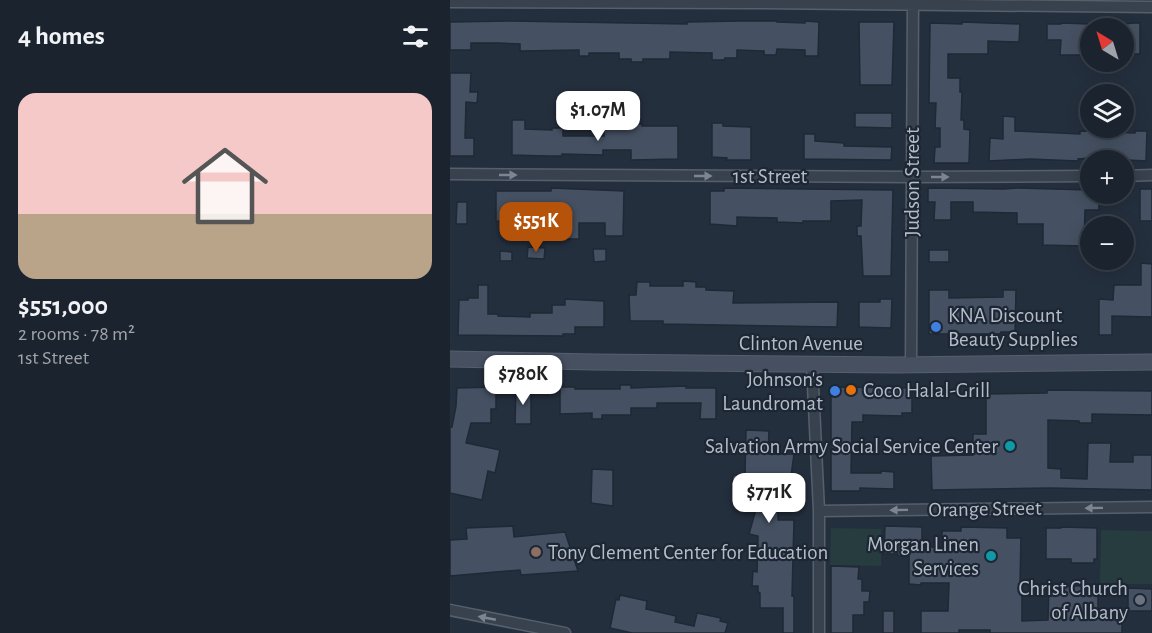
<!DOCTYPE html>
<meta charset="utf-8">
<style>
:root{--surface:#1b232e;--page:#242b36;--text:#f1f3f6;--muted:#a0a4aa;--line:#39404a;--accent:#b45309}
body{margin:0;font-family:"Alegreya Sans",sans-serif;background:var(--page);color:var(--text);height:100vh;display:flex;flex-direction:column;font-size:22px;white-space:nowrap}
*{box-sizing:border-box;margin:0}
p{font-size:20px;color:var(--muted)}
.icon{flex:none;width:33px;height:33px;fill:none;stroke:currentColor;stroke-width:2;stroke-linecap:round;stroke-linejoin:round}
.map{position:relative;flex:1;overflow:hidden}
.details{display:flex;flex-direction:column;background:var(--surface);width:450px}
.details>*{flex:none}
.needle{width:39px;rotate:322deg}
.tools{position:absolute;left:630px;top:18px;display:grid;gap:12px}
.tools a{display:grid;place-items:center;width:54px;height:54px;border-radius:50%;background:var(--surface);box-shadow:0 3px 15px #0003,0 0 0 2px var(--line);font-size:30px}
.price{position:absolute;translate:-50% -51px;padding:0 14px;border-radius:12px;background:#fff;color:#222;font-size:20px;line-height:39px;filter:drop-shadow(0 2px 3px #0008)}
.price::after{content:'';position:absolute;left:50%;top:36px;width:18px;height:14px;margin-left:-9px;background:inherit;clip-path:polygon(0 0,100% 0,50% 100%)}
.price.current{background:var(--accent);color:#fff}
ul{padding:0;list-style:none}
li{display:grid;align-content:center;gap:12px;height:318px;padding:0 18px}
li+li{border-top:2px solid var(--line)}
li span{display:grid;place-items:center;height:186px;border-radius:18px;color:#555}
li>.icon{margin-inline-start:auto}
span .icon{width:108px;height:108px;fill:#fffc;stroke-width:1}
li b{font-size:26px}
h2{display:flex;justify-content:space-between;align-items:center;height:72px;padding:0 18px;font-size:26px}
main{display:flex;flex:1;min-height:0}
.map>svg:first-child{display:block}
.green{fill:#263c3f}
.building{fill:#455162;stroke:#1f2835;stroke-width:1.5}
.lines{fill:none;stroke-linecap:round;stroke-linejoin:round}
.street-casing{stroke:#565f6c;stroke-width:13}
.secondary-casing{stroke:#565f6c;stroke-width:17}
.street{stroke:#38414e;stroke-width:10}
.secondary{stroke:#465061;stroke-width:15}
.oneway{fill:#7c8592}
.shop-dot{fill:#3f7fe0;stroke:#1d2633;stroke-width:2}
.food-dot{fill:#e8710a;stroke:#1d2633;stroke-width:2}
.culture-dot{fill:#0f9aa8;stroke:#1d2633;stroke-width:2}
.education-dot{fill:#8d6e63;stroke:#1d2633;stroke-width:2}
.worship-dot{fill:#6b7280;stroke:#1d2633;stroke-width:2}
.labels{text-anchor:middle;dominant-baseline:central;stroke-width:4.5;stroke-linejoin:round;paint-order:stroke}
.street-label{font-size:21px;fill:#b4bcc9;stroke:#1d2633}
.poi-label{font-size:21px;fill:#b4bcc9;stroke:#1d2633;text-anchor:end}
</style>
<main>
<section class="details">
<h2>4 homes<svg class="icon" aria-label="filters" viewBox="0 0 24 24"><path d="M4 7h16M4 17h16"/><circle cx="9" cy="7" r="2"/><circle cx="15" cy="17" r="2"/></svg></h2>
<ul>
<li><span style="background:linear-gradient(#f6c9c9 65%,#b9a48a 0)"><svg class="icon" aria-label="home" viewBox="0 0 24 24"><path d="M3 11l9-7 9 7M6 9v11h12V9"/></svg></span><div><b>$551,000</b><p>2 rooms · 78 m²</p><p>1st Street</p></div></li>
</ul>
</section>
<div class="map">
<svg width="702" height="633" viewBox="0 0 702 633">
<rect width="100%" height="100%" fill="#242f3e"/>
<path class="green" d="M381,528L431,529V566L380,565Z
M651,530L702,531V584H650Z"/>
<path class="building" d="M61,21L237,24V22L289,21H327V22L355,23V21L369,22L368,56H355V50L327,49L326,55H314V51L287,50V58H275L274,60H262V53L220,52V59H193V62H181V59H169V53H139V56H129V50L70,51V44L49,43H21V50H0V22Z
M409,22H444L442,85H410Z
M512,22L570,24L569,42L538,41V54H498V78H510V92H512L511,120H514V129L520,130L519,163H484L485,147H490V128H485L486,103H479L480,23L512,24Z
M611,23L640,24V55H610L611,40H597V24H611Z
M684,23H690V54H678V47H674V24Z
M0,73H21L20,92H28L27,103L16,102L15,138H24V156H0Z
M405,113H442V128L405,127Z
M553,116L565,117V131L630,134V131L685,133V131H697L696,161L641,158L628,159V161L580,159L539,161L540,138L553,139Z
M62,120H75V129L102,130V128H113V136H154V124H192V126H228V159L181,160V150H153V155L112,154V156H98L62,155Z
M262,123H273V126L301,127V160H276L277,158L262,157Z
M354,134H365V141L394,143V146L442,147L441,160L354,159Z
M101,188L174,191L173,236H155V223H129V239H114V225H92V227H75V222L46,221V191H101Z
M274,188L443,190L441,276H413L411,236H407V226H411L412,200L381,201V221H353V223L327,222V218L287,217V226L260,224V191H274Z
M478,188L554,189L567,188L640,190V194H649V210H635L634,246L593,245V224H567V213L523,212V202H501V220H484L485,202H478Z
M690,189H702V221H690Z
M7,202H17V224H6Z
M78,247L95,248L94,259L77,258Z
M143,249H156V261L144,262Z
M479,250H499V262H479Z
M50,251L62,252V261H50Z
M691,263L702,264V317L662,316V335H649V299L663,300L664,285H691Z
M233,281L246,282V287H256V290L284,291L283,303L388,302L387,327L213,324V321H180L179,295H186L187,282H200V286H233Z
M28,285H38V314H48V316L80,317V313H102V305H115V299L154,301V327H125V334H113V336L8,335L9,300H18V298H28Z
M479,290H499V298L553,297V290H566L565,332H551L550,334H479Z
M430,299H442L441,328L409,327V302H430Z
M170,385H181V388L236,386V388H266V419H250L251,403H207V408H181V415H152V419H142V413L110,414V387H125V389H170Z
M46,387V409H41V423H21L16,443L50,450L45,473L38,471L32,500L0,493V427H2L6,406L7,388Z
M381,387L462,388V413H452V416L413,415V422H402L401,473H431V471L444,472V489L410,488V491H381Z
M66,388H81V424H65Z
M597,390L702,391V415L642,414V423H629V421L598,420V468L611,469V478L637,479L638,443H661L660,462H683V455H702V490L600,488L482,490L481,456L523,455V434H536V394L597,393Z
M296,430L319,431L318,454H344L341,476H333V492H328V520H344L342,596H344V633H333V608H310V593L308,592V586H302L303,571L307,572L308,536L299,534L306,509L292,510L293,487H282L283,475H295Z
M142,469L163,470V506L141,503Z
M63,526L64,537L115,532L128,571L71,575L70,570L0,576V540L17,539L16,528Z
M435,526L472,527V547H492V531H511V527L557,528V538H571L570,585H572V621L598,620L599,586H648V615L672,616V633H540V630H509V633H471V611H498L499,583H471V585L459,584V556H448V554H434Z
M611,527L647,528V559H644V563H621V559H596V528H611Z
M381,566L409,567L408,579H412V591H420L419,602H414V615H403V633H381Z
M678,588L702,589V611H678Z
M170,595L197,601L196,609L226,616L225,622L244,626L247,613L271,618L270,621L278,623L275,633H182L160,628L166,599L169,600Z
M433,611H444V633H433Z"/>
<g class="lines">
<g class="street-casing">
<path id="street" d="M0,2L307,3L702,7
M0,174L462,177L640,176
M674,176L702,175
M362,364L369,511V633
M461,365L463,0
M369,511L702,507
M0,610L115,633"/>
</g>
<g class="secondary-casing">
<path id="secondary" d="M0,359L144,362L445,365L702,362"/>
</g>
<use href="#street" class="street"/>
<use href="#secondary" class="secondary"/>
</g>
<defs><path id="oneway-solid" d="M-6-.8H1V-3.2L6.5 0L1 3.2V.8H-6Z" transform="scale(1.5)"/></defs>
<g class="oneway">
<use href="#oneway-solid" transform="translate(58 175)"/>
<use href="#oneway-solid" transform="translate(253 176)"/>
<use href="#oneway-solid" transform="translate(490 177)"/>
<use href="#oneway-solid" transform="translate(644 508) rotate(179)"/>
<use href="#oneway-solid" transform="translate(449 510) rotate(179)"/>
<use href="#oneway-solid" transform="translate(37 618) rotate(-169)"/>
</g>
<g class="shop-dot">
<circle cx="486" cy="327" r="6"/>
<circle cx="385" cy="391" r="6"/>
</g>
<circle class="food-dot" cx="401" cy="390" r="6"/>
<g class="culture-dot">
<circle cx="560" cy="446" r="6"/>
<circle cx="541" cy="556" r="6"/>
</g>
<circle class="education-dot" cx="86" cy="552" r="6"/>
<circle class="worship-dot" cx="690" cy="600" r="6"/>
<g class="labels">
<g class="street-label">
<text x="320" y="176">1st Street</text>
<text transform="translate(462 182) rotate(-90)">Judson Street</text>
<text x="351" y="343">Clinton Avenue</text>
<text transform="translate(535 509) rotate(-1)">Orange Street</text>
</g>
<g class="poi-label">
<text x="498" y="315" text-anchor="start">KNA Discount<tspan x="498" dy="24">Beauty Supplies</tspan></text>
<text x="373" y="379">Johnson's<tspan x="373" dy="24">Laundromat</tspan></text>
<text x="413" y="390" text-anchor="start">Coco Halal-Grill</text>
<text x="548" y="446">Salvation Army Social Service Center</text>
<text x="529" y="544">Morgan Linen<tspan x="529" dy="24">Services</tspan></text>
<text x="98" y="552" text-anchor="start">Tony Clement Center for Education</text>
<text x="678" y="588">Christ Church<tspan x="678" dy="24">of Albany</tspan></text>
</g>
</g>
</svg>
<div class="tools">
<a><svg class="needle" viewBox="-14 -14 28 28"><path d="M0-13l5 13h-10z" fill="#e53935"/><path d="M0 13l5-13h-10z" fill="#a0a4aa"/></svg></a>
<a><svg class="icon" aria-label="layers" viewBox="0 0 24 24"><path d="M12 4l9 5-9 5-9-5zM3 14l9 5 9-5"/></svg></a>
<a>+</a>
<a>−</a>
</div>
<b class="price" style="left:148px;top:142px">$1.07M</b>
<b class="price current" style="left:86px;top:253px">$551K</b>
<b class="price" style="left:73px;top:406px">$780K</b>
<b class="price" style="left:319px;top:524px">$771K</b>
</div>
</main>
